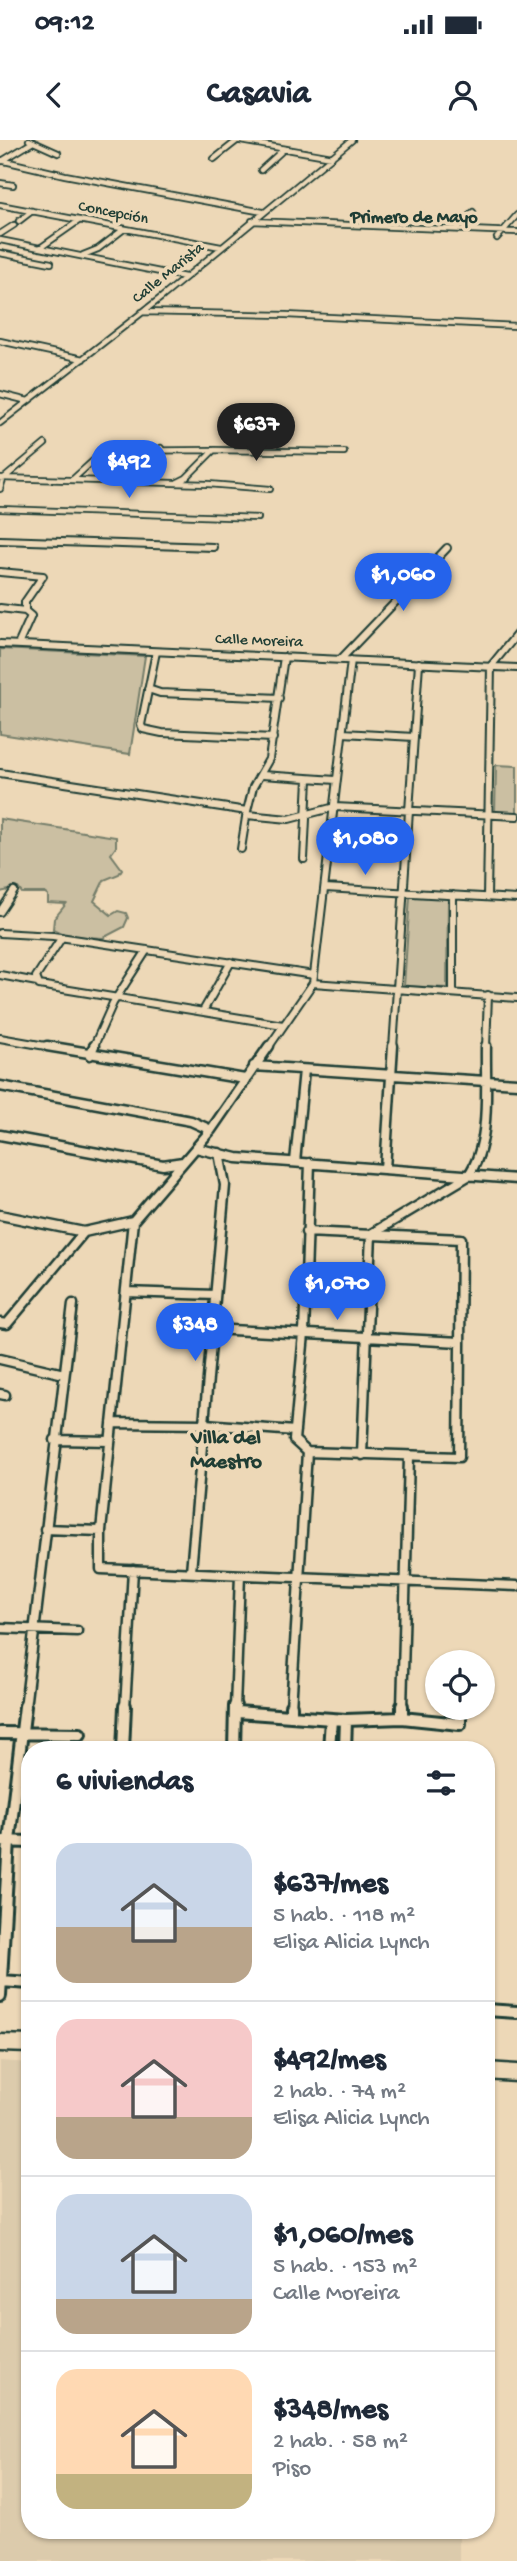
<!DOCTYPE html>
<html lang="es">
<meta charset="utf-8">
<style>
:root{--surface:#fff;--page:#f6f6f7;--text:#1f2937;--muted:#747a83;--line:#e0e1e3;--accent:#2563eb}
body{margin:0;font-family:"Gochi Hand",sans-serif;background:var(--page);color:var(--text);height:100vh;display:flex;flex-direction:column;font-size:26px;white-space:nowrap}
*{box-sizing:border-box;margin:0}
p{font-size:23px;color:var(--muted)}
.icon{flex:none;width:38px;height:38px;fill:none;stroke:currentColor;stroke-width:2;stroke-linecap:round;stroke-linejoin:round}
.map{position:relative;flex:1;overflow:hidden}
.sheet{position:absolute;left:21px;top:1601px;width:474px;height:798px;display:flex;flex-direction:column;background:var(--surface);border-radius:28px;box-shadow:0 2px 5px #0004}
.sheet>*{flex:none}
.fabs{position:absolute;left:425px;top:1510px;display:grid;gap:14px}
.fabs a{display:grid;place-items:center;width:70px;height:70px;border-radius:50%;background:var(--surface);box-shadow:0 2px 5px #0004;font-size:35px}
.price{position:absolute;translate:-50% -60px;padding:0 16px;border-radius:24px;background:var(--accent);color:#fff;font-size:23px;line-height:46px;filter:drop-shadow(0 2px 4px #0008)}
.price::after{content:'';position:absolute;left:50%;top:42px;width:21px;height:16px;margin-left:-10px;background:inherit;clip-path:polygon(0 0,100% 0,50% 100%)}
.price.current{background:#222;color:#fff}
ul{padding:0;list-style:none}
li{display:flex;align-items:center;gap:21px;height:175px;padding:0 35px}
li+li{border-top:2px solid var(--line)}
li span{display:grid;place-items:center;flex:none;width:196px;height:140px;border-radius:21px;color:#555}
li>.icon{margin-inline-start:auto}
span .icon{width:84px;height:84px;fill:#fffc;stroke-width:1}
li b{font-size:30px}
h2{display:flex;justify-content:space-between;align-items:center;height:84px;padding:0 35px;font-size:30px}
.status{display:flex;justify-content:space-between;align-items:center;height:49px;padding:0 35px;background:var(--surface);direction:ltr}
.status svg{height:19px;fill:currentColor}
header{display:flex;justify-content:space-between;align-items:center;height:91px;padding:0 35px;background:var(--surface);font-size:32px;font-weight:800}
.map>svg:first-child{display:block}
.built{fill:#dccbac}
.green{fill:#cbbfa2;stroke:#757e6b;stroke-width:2}
.lines{fill:none;stroke-linecap:round;stroke-linejoin:round}
.minor-far3-casing{stroke:#1f3d34;stroke-width:8}
.minor-far2-casing{stroke:#1f3d34;stroke-width:10}
.minor-far1-casing{stroke:#1f3d34;stroke-width:13}
.minor-casing{stroke:#1f3d34;stroke-width:16}
.primary-casing{stroke:#1f3d34;stroke-width:21}
.minor-far3{stroke:#edd8b7;stroke-width:4.5}
.minor-far2{stroke:#edd8b7;stroke-width:6}
.minor-far1{stroke:#edd8b7;stroke-width:8}
.minor{stroke:#edd8b7;stroke-width:10}
.primary{stroke:#edd8b7;stroke-width:16}
.labels{text-anchor:middle;dominant-baseline:central;stroke-width:7;stroke-linejoin:round;paint-order:stroke}
.far-street-label{font-size:16px;fill:#1f3d34;stroke:#edd8b7}
.far-neighbourhood-label{font-size:18px;font-weight:bold;fill:#1f3d34;stroke:#edd8b7}
.neighbourhood-label{font-size:21px;font-weight:bold;fill:#1f3d34;stroke:#edd8b7}
</style>
<div class="status"><b>09:12</b><svg viewBox="0 0 49 12"><path d="M0 12V9h3v3zM5 12V6h3v6zM10 12V3h3v9zM15 12V0h3v12zM26 1h20v11H26zM47 4h2v5h-2z"/></svg></div>
<header><svg class="icon" aria-label="back" viewBox="0 0 24 24"><path d="M15 5l-7 7 7 7"/></svg>Casavia<svg class="icon" aria-label="person" viewBox="0 0 24 24"><circle cx="12" cy="8" r="4"/><path d="M4 21q1-7 8-7t8 7"/></svg></header>
<div class="map">
<svg width="517" height="2421" viewBox="0 0 517 2421">
<rect width="100%" height="100%" fill="#edd8b7"/>
<filter id="ink" filterUnits="userSpaceOnUse"><feTurbulence type="fractalNoise" baseFrequency=".0143" numOctaves="2"/><feDisplacementMap in="SourceGraphic" scale="14" xChannelSelector="R" yChannelSelector="G"/><feConvolveMatrix kernelMatrix="1 2 1 2 8 2 1 2 1" color-interpolation-filters="sRGB"/></filter>
<g filter="url(#ink)">
<path class="built" d="M0,1921L30,1923V2390L459,2391V2421H0Z"/>
<path class="green" d="M0,509L145,516L130,614L0,594Z
M496,625L517,626V674L495,673Z
M0,679L116,697V707L111,714L122,729L119,734L104,740L94,761L111,775L118,771L126,773L128,778L124,787L103,798L67,796L53,789L54,779L66,764L48,763V755L45,753H22L18,748L0,752Z
M410,756L448,758L447,848L404,846Z"/>
<g class="lines">
<g class="minor-far3-casing">
<path id="minor-far3" d="M29,0L58,13
M235,0L332,17
M214,19L238,0
M0,20L65,35L263,72
M2,21L33,2
M261,30L284,9
M0,43L13,45
M0,65L221,107
M19,81L32,71
M252,81L517,92
M456,89L473,72
M0,94L14,85
M497,98L517,75
M0,100L185,137
M40,108L80,80
M0,113L51,123
M83,115L98,109L124,89
M142,172L286,175L517,186
M0,201L83,219
M0,254L28,261
M0,283L162,157L352,0
M0,338L208,344L270,349
M72,340L104,311L212,310
M128,342L161,308
M178,342L186,338L214,310L344,312
M0,349L3,339L45,304
M0,369L258,378"/>
</g>
<g class="minor-far2-casing">
<path id="minor-far2" d="M0,400L213,407
M0,432L43,436L25,462V471
M0,468L25,471L31,476L18,505
M0,504L517,528
M156,512L141,585L143,589L162,593L273,598
M340,520L447,408
M148,549L160,553L279,558
M343,593L414,597
M0,633L247,671L241,709
M262,635L336,640
M247,671L253,647L269,619L284,517
M247,675L289,679L335,667L517,676
M304,719L308,639
M325,748L517,759
M453,755V853
M487,757L491,526L517,494
M0,772L14,751
M0,793L53,796L314,835
M62,797L36,837L39,845L283,885
M0,835L37,842
M313,843L517,858
M203,871L231,822
M0,898L57,908
M93,908L113,863L147,810
M268,908L313,843L351,520
M393,908L419,523
M486,908L488,855"/>
</g>
<g class="minor-far1-casing">
<path id="minor-far1" d="M47,906L245,939
M269,906L211,990L133,1081L101,1391V1429L517,1446
M90,915L94,906
M254,926L517,943
M0,946L191,981L211,990
M0,995L163,1025L183,1022
M196,1008L237,1018L517,1039
M295,1022L304,930
M385,1029L393,906
M0,1075L84,1092L133,1081
M306,1092L461,1099L459,1317L307,1312
M126,1152L215,1155
M0,1183L7,1184L84,1092
M212,1189L460,1202
M0,1219L64,1234
M0,1254L5,1255
M112,1283L205,1284L295,1291
M55,1300L110,1301
M362,1315L371,1094L468,1036C492,1003 485,946 486,906
M45,1389L101,1391
M191,1431L225,1045L219,1013
M0,1488L77,1491
M25,1568L73,1164
M125,1568L133,1430
M235,1568L240,1435
M291,1568L307,1312L294,1300L304,1194L310,1023
M402,1568L409,1317"/>
</g>
<g class="minor-casing">
<path id="minor" d="M237,1572L346,1580L402,1578L460,1584V1568
M291,1574V1566
M402,1578V1566
M0,1593L80,1594
M123,1610L125,1566
M234,1610L235,1566
M329,1610L331,1579
M345,1610L346,1580
M0,1701L30,1702
M1,1841L30,1843
M0,1856L9,1701L25,1566
M486,1870L517,1872"/>
</g>
<g class="primary-casing">
<path id="primary" d="M0,1903L30,1904
M486,1931L517,1933"/>
</g>
<use href="#minor-far3" class="minor-far3"/>
<use href="#minor-far2" class="minor-far2"/>
<use href="#minor-far1" class="minor-far1"/>
<use href="#minor" class="minor"/>
<use href="#primary" class="primary"/>
</g>
</g>
<g class="labels">
<g class="far-street-label">
<text transform="translate(113 74) rotate(11)">Concepción</text>
<text transform="translate(169 134) rotate(-39)">Calle Marista</text>
<text transform="translate(259 502) rotate(2)">Calle Moreira</text>
</g>
<g class="far-neighbourhood-label">
<text x="414" y="78">Primero de Mayo</text>
</g>
<g class="neighbourhood-label">
<text x="226" y="1299">Villa del<tspan x="226" dy="24">Maestro</tspan></text>
</g>
</g>
</svg>
<div class="fabs">
<a><svg class="icon" aria-label="locate" viewBox="0 0 24 24"><circle cx="12" cy="12" r="6"/><path d="M12 2v4M12 18v4M2 12h4M18 12h4"/></svg></a>
</div>
<b class="price current" style="left:256px;top:323px">$637</b>
<b class="price" style="left:129px;top:360px">$492</b>
<b class="price" style="left:403px;top:473px">$1,060</b>
<b class="price" style="left:365px;top:737px">$1,080</b>
<b class="price" style="left:337px;top:1182px">$1,070</b>
<b class="price" style="left:195px;top:1223px">$348</b>
<section class="sheet">
<h2>6 viviendas<svg class="icon" aria-label="filters" viewBox="0 0 24 24"><path d="M4 7h16M4 17h16"/><circle cx="9" cy="7" r="2"/><circle cx="15" cy="17" r="2"/></svg></h2>
<ul>
<li><span style="background:linear-gradient(#c9d6e8 60%,#b9a48a 0)"><svg class="icon" aria-label="home" viewBox="0 0 24 24"><path d="M3 11l9-7 9 7M6 9v11h12V9"/></svg></span><div><b>$637/mes</b><p>5 hab. · 118 m²</p><p>Elisa Alicia Lynch</p></div></li>
<li><span style="background:linear-gradient(#f6c9c9 70%,#b9a48a 0)"><svg class="icon" aria-label="home" viewBox="0 0 24 24"><path d="M3 11l9-7 9 7M6 9v11h12V9"/></svg></span><div><b>$492/mes</b><p>2 hab. · 74 m²</p><p>Elisa Alicia Lynch</p></div></li>
<li><span style="background:linear-gradient(#c9d6e8 75%,#b9a48a 0)"><svg class="icon" aria-label="home" viewBox="0 0 24 24"><path d="M3 11l9-7 9 7M6 9v11h12V9"/></svg></span><div><b>$1,060/mes</b><p>5 hab. · 153 m²</p><p>Calle Moreira</p></div></li>
<li><span style="background:linear-gradient(#ffd9b3 75%,#c2b280 0)"><svg class="icon" aria-label="home" viewBox="0 0 24 24"><path d="M3 11l9-7 9 7M6 9v11h12V9"/></svg></span><div><b>$348/mes</b><p>2 hab. · 58 m²</p><p>Piso</p></div></li>
</ul>
</section>
</div>
